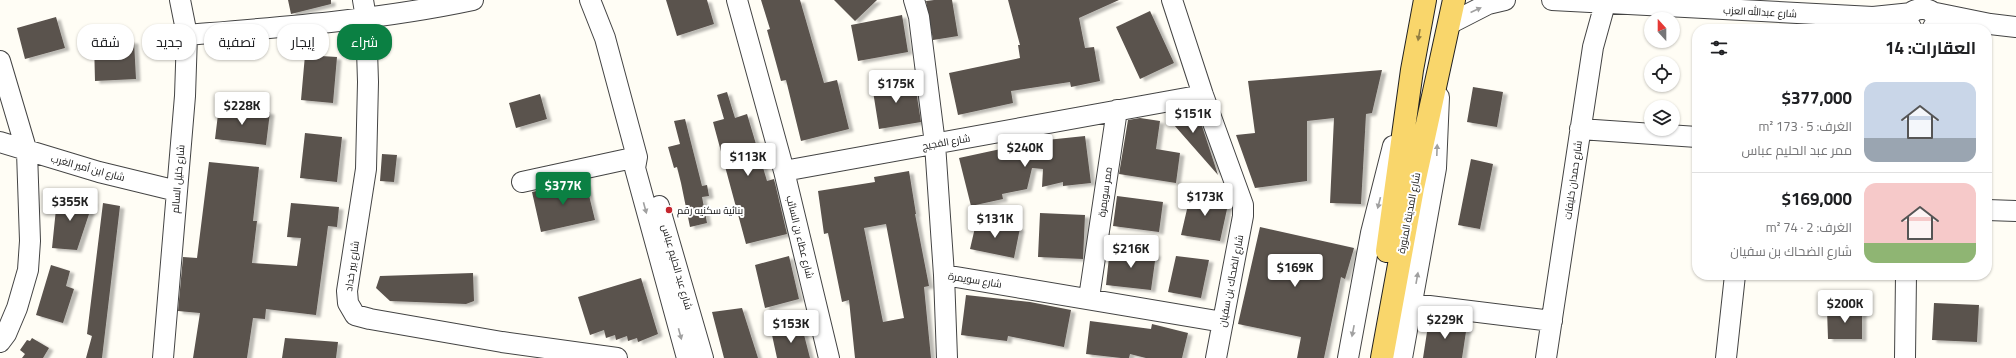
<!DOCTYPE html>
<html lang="ar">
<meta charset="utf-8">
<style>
:root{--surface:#fff;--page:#f2f2f2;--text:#202124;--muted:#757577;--line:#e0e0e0;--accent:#0b8043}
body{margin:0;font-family:Georgia,Cairo,serif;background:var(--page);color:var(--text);direction:rtl;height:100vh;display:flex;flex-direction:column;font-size:15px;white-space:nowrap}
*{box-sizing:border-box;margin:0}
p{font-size:13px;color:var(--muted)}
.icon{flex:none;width:22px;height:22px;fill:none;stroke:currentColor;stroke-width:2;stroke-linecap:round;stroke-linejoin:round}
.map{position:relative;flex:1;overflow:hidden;direction:ltr}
.panel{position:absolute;left:1692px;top:24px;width:300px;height:256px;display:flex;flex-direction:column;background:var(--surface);border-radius:16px;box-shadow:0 1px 3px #0004;direction:rtl}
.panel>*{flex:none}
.top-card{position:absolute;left:12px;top:24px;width:380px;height:36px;direction:rtl;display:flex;gap:8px}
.needle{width:26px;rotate:339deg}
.buttons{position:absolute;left:1644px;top:12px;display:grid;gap:8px}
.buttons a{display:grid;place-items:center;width:36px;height:36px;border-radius:50%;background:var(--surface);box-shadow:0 1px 3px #0004;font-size:20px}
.price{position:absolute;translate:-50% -34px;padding:0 9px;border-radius:4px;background:#fff;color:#222;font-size:13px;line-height:26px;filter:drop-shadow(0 1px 2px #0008)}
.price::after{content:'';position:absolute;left:50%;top:24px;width:12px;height:9px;margin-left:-6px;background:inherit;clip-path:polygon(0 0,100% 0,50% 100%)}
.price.selected{background:var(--accent);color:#fff}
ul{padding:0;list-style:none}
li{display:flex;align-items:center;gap:12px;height:100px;padding:0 16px}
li+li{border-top:1px solid var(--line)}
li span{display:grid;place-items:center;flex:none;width:112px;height:80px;border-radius:12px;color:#555}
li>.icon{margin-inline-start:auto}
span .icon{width:48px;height:48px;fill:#fffc;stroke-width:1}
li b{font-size:17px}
h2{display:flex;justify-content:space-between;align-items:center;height:48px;padding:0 16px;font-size:17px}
.tag{padding:0 14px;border-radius:16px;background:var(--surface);box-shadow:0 1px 3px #0004;font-size:14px;line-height:36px}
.tag.selected{background:var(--accent);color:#fff}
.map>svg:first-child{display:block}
.building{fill:#5a524d;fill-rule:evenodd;filter:url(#shadow)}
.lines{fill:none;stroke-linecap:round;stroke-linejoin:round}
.minor-casing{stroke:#444;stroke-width:22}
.major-casing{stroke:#222;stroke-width:24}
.minor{stroke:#fff;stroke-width:20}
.major{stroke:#f9d66b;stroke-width:22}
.oneway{fill:#a0a0a0}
.oneway2{fill:#917d42}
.poi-dot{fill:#c4262e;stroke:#fff;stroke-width:1.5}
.labels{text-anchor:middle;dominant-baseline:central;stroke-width:4;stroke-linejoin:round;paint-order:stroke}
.street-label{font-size:10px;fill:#111;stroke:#fff}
.poi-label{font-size:10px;fill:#111;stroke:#fff;text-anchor:start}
</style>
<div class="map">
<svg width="2016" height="358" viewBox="0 0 2016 358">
<defs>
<filter id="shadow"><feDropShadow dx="4.5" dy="2.5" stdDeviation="1" flood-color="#0004"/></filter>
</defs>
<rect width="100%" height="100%" fill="#fffdf5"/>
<path class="building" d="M288,0H331V4L291,14Z
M666,0H707L714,24L677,36Z
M761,0H800L824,83L837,80L849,129L801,141L786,80L781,81L767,30L770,29Z
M834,0H877L855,21Z
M934,0H952L958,36L933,40L926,1Z
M1008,0H1119L1079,18L1085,48L1094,47L1100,81L1071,87L1070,82L1011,91L1013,103L958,115L949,73L1020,58L1018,45H1020Z
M1150,11L1174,63L1140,79L1116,27Z
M902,15L908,52L858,61L851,25Z
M56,17L65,48L25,59L17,28Z
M134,41L136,79L95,81L94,42Z
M305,55L337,57L333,103L301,100Z
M1382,70L1372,113L1366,114L1361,204L1330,203L1334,118L1307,121V181L1255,188L1236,135L1255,133L1248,81Z
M914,78L921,122L879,129L872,85Z
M1473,87L1503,92L1497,127L1467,122Z
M727,92L735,118L747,114L767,181L774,179L787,234L746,244L713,122L724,119L717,95Z
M540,94L547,119L516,128L509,103Z
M219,106L270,112L266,145L215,139Z
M1186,110L1201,123L1218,175L1167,117L1173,112Z
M1140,118L1160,121L1156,149L1180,153L1176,183L1119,174L1128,120Z
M685,119L702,186L707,185L709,196L702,197L707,223L690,227L681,183L677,167L674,168L668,147L680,144L674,121Z
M305,133L342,137L337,182L300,178Z
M1085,136L1091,183L1063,186V182L1042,187L1043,169L1032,168L1027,189L1002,194L1003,199L971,206L959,158L1037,141Z
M382,154L397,155L394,182L380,181Z
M1471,159L1493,164L1480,229L1458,225Z
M209,162L259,167L253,221H257L252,263L297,266L301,238L287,237L291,203L339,207L337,227L328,226L316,315L266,309L265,319L253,318L247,358H193L200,313L178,311L183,257L197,258Z
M909,171L916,214H915L929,286L924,287L931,358H855L849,300L842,302L828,233L824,234L818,191L875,182L874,177ZM886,224L904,318L883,322L864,228Z
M571,183V186L586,183L595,220L541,232L532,192Z
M1191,192L1229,200L1220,241L1181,235Z
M61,195L82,197V201L93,202L77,250L52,248L57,199L60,200Z
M1117,196L1163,202L1159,232L1113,226Z
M103,203L120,206L102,358H86L92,336L87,334Z
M1040,213L1085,215L1083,259L1038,257Z
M977,219L1020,228L1014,258L970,249Z
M1260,227L1354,248L1345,279L1341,277L1324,358H1297L1301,337L1238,324Z
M1110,248L1156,254L1151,290L1106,285Z
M789,256L799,299L765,308L755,265Z
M1176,256L1209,260L1201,298L1168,292Z
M51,265L70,271L66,286L74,289L63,323L36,315Z
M473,273L474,301L466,304L390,301L376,288L380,276Z
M641,278L658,334L638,342L637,338L628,341L627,336L616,340L615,335L606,338L604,330L590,335L578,297Z
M966,295L1030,302L1071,310L1064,347L1008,336L1007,341L961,335Z
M1934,303L1979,305L1977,342L1932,340Z
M742,308L758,358H724L712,312Z
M1862,308V339H1828L1827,309Z
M1429,319L1467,325L1462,358H1423Z
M1090,321L1151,329L1152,324L1188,333L1182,358H1146L1130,354L1129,358H1121L1086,354Z
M802,327L810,358H777L772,335Z
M32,338L49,348L43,358H22L25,354L20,350L27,340L30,341Z
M285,338L338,342L336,358H282Z"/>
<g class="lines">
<g class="minor-casing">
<path id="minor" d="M363,0L366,18L368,82L366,169L347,291L348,303L355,315L370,319L502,342L617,358
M590,0L605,38L637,157L635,168L687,358
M737,0L784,171L829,358
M914,0L919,17L935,144L944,275L1223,322
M1172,0L1203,95L1243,205V216L1216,358
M1552,0L1873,17L1912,13
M1931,12L1990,24L2016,27
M1449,24L1488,4L1505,0
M1912,29C1893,3 1951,2 1932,29
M187,35C283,27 379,20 473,0
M0,61L27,152L30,241L28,270L17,308L6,334L0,342
M1580,129L1697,137
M0,142L99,172L177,191
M784,171L1203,95
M522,182L637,157
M659,206L703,358
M1987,210L2016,211
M944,275L947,358
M1089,298L1117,110
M1413,304L1552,321
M163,358L185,96L187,35L180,0
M1348,358L1371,233L1393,146
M1402,358L1436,168L1439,97
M1546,358L1593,47L1606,0
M1726,358L1735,275
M1905,358L1906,275"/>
</g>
<g class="major-casing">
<path id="major" d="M1387,251L1412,70L1425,0
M1382,358L1413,188L1454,0"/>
</g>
<use href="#minor" class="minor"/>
<use href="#major" class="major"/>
</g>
<defs><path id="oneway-solid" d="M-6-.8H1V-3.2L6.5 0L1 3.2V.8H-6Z"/></defs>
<g class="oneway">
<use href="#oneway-solid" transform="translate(1476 10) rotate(-25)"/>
<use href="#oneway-solid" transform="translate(1437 150) rotate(-88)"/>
<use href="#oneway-solid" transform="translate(1379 203) rotate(104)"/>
<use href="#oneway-solid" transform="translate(645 208) rotate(75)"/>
<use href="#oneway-solid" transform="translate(1417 278) rotate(-80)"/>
<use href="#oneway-solid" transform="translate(1353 331) rotate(101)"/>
<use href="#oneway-solid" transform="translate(680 334) rotate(75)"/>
</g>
<use class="oneway2" href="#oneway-solid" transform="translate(1419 35) rotate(100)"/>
<circle class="poi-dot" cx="669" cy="210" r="4"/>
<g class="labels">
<g class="street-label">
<text transform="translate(1760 12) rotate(3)">شارع عبدالله العزب</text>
<text transform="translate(946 142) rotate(-10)">شارع الفجيج</text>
<text transform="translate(88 168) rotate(15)">شارع ابن أمير الغرب</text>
<text transform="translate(178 179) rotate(-85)">شارع خليل السالم</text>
<text transform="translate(1573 180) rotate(-82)">شارع حمدان خليفات</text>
<text transform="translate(1105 192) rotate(-82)">ممر سويمرة</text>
<text transform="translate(1409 213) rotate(-79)">شارع المدينة المنورة</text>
<text transform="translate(800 237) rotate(76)">شارع عطاء بن السائب</text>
<text transform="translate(352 266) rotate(-82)">شارع بير خداد</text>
<text transform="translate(677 267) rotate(74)">شارع عبد الحليم عباس</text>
<text transform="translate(975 280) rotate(9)">شارع سويمرة</text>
<text transform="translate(1231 281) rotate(-79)">شارع الضحاك بن سفيان</text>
</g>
<g class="poi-label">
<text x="677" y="210">بنائية سكنيه رقم</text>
</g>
</g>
</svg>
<div class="buttons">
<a><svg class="needle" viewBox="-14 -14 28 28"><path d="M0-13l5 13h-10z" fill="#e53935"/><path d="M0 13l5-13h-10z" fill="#757577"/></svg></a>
<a><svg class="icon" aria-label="locate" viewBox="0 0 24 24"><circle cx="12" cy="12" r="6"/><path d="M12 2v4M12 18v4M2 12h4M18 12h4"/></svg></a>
<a><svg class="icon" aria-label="layers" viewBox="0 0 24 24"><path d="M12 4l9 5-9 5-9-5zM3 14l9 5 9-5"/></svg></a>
</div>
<b class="price" style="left:896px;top:104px">$175K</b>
<b class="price" style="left:242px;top:126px">$228K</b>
<b class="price" style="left:1193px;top:134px">$151K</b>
<b class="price" style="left:1025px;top:168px">$240K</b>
<b class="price" style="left:748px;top:177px">$113K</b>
<b class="price selected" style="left:563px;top:206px">$377K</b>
<b class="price" style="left:1205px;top:217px">$173K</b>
<b class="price" style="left:70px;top:222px">$355K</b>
<b class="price" style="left:995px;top:239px">$131K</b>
<b class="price" style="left:1131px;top:269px">$216K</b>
<b class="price" style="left:1295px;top:288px">$169K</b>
<b class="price" style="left:1845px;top:324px">$200K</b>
<b class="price" style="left:1445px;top:340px">$229K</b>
<b class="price" style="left:791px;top:344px">$153K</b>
<div class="top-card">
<a class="tag selected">شراء</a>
<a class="tag">إيجار</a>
<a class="tag">تصفية</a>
<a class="tag">جديد</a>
<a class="tag">شقة</a>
</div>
<section class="panel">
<h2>العقارات: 14<svg class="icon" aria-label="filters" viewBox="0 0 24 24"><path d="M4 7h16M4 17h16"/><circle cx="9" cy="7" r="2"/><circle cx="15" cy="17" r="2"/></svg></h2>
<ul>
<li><span style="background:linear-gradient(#c9d6e8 70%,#9aa5b1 0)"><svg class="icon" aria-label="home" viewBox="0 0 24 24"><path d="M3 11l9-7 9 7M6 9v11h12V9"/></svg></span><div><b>$377,000</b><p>الغرف: 5 · 173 m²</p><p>ممر عبد الحليم عباس</p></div></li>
<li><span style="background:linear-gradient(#f6c9c9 75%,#8fb573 0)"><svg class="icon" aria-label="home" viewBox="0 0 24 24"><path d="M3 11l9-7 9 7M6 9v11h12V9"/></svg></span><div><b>$169,000</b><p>الغرف: 2 · 74 m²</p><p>شارع الضحاك بن سفيان</p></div></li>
</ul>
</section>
</div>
